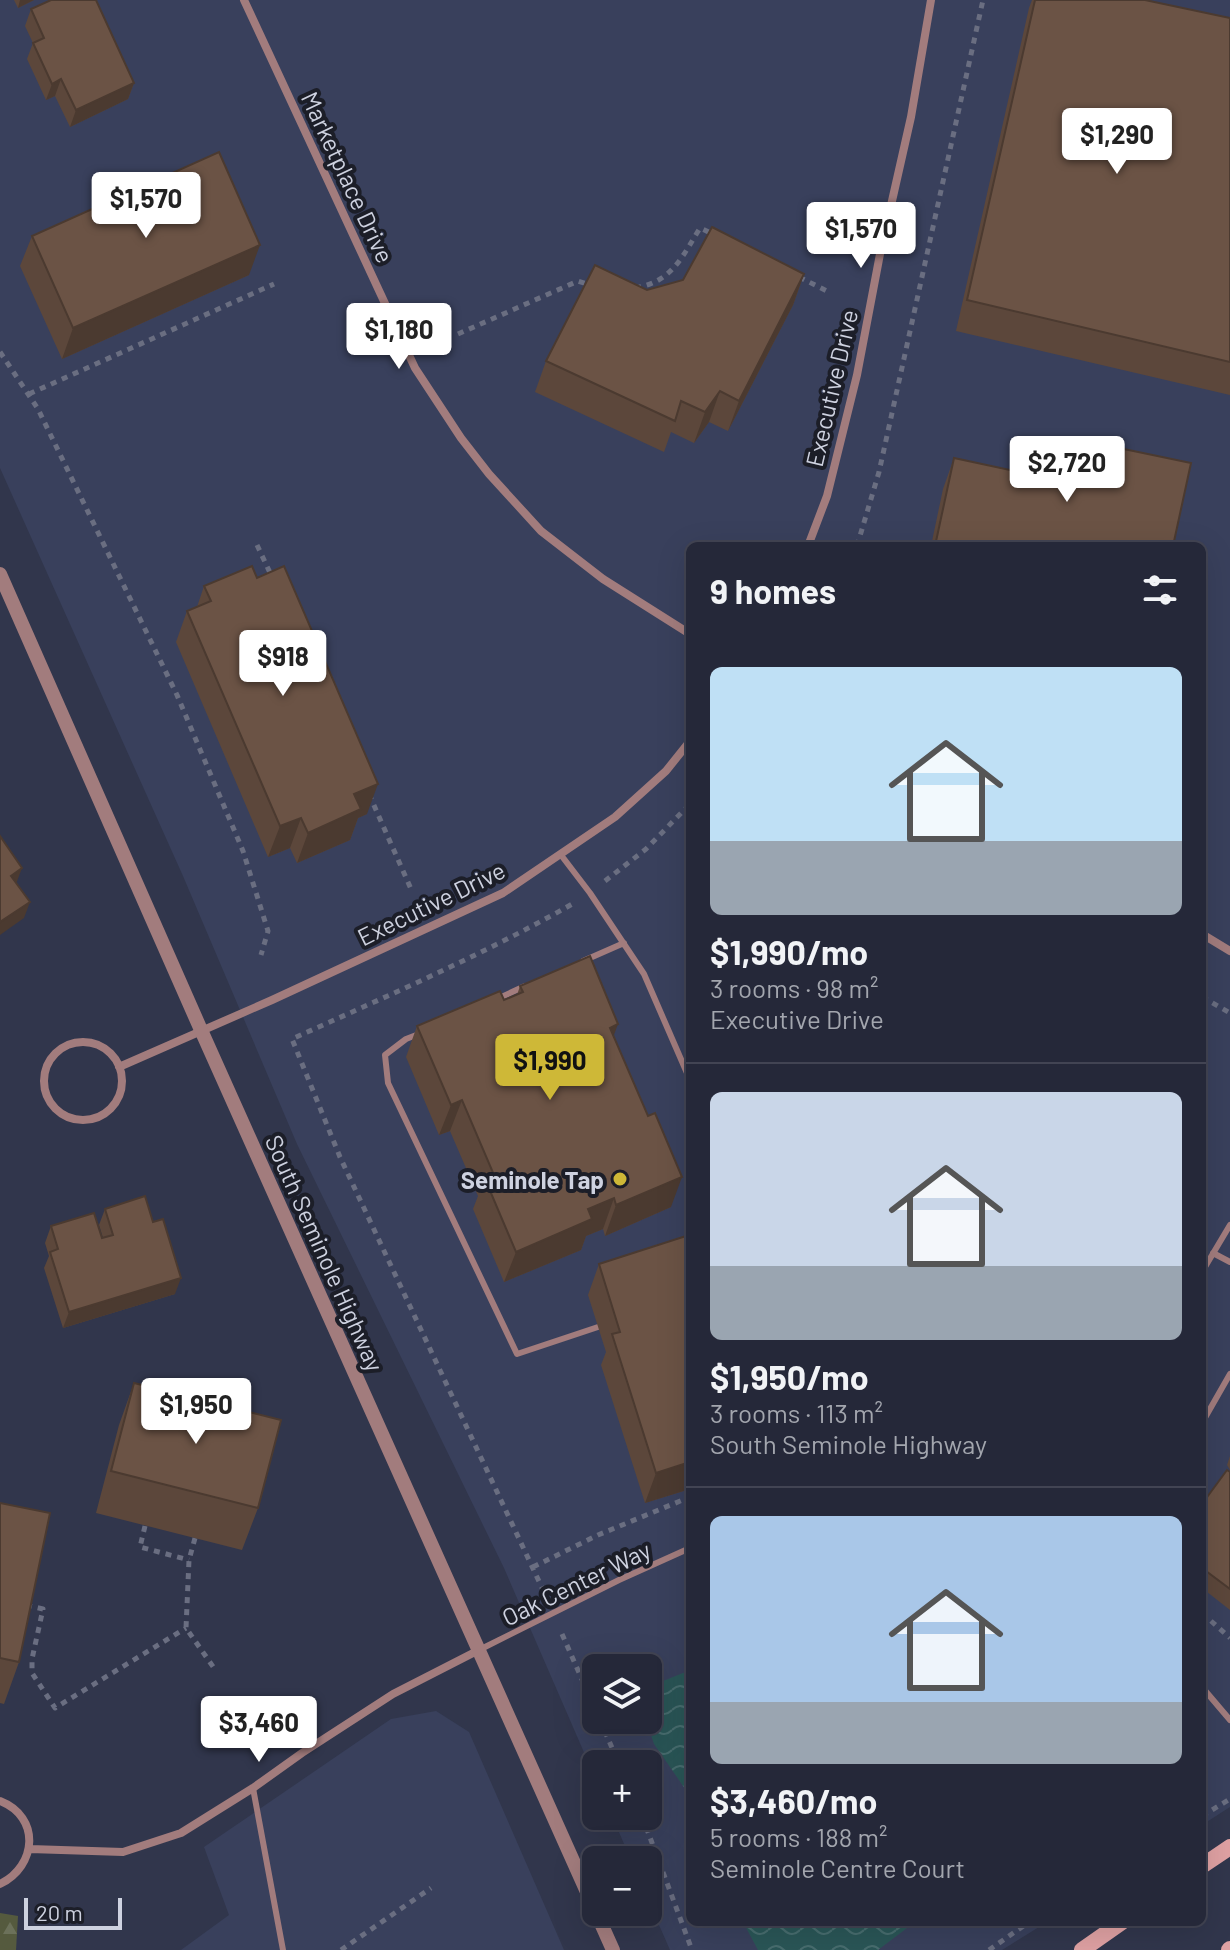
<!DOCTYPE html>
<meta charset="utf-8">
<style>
:root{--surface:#252839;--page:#2d3041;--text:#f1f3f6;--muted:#a3a6ae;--line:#424453;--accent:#ceb837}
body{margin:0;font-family:Barlow,sans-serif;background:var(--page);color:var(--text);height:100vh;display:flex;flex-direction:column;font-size:30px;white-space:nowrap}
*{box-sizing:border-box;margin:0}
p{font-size:26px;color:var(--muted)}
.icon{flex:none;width:44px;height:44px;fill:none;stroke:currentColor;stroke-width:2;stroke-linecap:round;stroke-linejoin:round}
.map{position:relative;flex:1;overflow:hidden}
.details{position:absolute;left:686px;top:542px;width:520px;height:1384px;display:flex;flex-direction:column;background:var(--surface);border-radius:12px;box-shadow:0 8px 32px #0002,0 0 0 2px var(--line)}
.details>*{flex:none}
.fabs{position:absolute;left:582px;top:1654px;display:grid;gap:16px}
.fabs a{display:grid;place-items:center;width:80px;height:80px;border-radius:12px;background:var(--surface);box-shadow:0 8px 32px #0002,0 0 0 2px var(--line);font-size:40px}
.scale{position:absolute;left:24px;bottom:20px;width:98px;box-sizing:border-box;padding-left:8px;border:4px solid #ced2e0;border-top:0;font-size:22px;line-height:28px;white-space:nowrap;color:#ced2e0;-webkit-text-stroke:6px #1c1e28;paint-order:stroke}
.price{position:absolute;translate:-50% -68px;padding:0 18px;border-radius:8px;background:#fff;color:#222;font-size:26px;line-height:52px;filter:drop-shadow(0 2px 4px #0008)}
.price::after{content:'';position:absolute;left:50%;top:48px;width:24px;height:18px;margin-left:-12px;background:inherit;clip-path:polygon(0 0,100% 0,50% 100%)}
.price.selected{background:var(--accent);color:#111}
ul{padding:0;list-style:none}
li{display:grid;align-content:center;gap:16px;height:424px;padding:0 24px}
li+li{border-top:2px solid var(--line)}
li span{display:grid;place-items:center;height:248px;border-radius:12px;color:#555}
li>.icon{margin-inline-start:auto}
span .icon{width:144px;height:144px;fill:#fffc;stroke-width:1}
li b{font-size:34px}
h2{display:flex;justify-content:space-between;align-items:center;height:96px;padding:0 24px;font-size:34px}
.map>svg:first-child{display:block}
.built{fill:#39405c;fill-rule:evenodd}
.forest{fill:url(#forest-firs)}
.water{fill:url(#water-waves)}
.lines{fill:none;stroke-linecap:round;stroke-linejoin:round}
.path{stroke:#6a6e81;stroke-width:5;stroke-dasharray:6 6;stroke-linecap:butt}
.service{stroke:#a27c7d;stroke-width:6}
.minor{stroke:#a27c7d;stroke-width:8}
.tertiary{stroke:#a27c7d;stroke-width:14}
.secondary{stroke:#dfa1a3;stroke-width:16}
.wall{fill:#5c473b}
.shaded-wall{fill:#4b3a30}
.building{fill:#6b5345;stroke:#4b3a30;stroke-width:2}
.poi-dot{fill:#ceb837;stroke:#1c1e28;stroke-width:3}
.labels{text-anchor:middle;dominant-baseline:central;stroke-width:8;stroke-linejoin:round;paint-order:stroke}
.street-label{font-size:24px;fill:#ced2e0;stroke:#1c1e28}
.poi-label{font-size:24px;font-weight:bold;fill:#ced2e0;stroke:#1c1e28;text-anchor:end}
</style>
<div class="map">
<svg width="1230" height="1950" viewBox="0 0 1230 1950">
<defs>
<pattern id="forest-firs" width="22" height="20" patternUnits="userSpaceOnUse" patternTransform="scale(2)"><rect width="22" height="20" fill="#555a3e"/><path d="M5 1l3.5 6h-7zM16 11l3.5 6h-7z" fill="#6c715a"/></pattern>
<pattern id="water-waves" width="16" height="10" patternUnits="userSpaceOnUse" patternTransform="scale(2)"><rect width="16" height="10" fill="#2a5657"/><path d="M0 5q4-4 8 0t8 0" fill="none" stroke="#486d6f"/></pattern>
</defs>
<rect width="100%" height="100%" fill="#31364c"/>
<path class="built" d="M0,0H1230V1807L1202,1825V546H690V1922H1047L1002,1950H670L648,1900V1860H631L612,1816H648V1764H596V1780L504,1568L297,1144L183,876L0,468ZM596,1668H648V1720H596Z
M436,1711L469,1732L564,1950H181L229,1915L204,1847L391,1719Z"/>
<path class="forest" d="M0,1913L18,1916L16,1950H0Z"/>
<path class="water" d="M690,1672V1796L654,1744L646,1720H648V1687L683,1673Z
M743,1922H915L878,1950H758Z"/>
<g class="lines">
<path class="path" d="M799,277L827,291
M635,288C672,282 682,257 700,228L715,235
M458,334L578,281L590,285
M0,352L38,409L177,695L243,851L268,931L261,955
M29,394L274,284
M257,545L272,577
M857,546L879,472L983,0
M369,794L411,889
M605,881L646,849L690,804
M1202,997L1230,1013
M145,1526L140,1547L189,1560
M195,1538L189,1560L186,1628L214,1668
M533,1567L598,1535L690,1497
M544,1592L340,1157L292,1039C387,996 483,955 574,903
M26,1605L43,1609L32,1659V1673L55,1708L186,1628
M1202,1613L1230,1638
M562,1634L596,1711
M600,1720L619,1764
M642,1816L692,1950
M1202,1816L1230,1799
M341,1950L431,1888
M989,1950L1029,1922"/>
<path class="service" d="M561,855L590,893L644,974L690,1080
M583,961L624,943
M495,1000L525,986
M419,1034L406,1039L385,1055L388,1083L517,1354L598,1327
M1213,1253L1230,1262
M1202,1272L1230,1225
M1202,1423L1230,1374
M479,1650L619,1580L690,1548
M1202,1687L1230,1720
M253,1788L283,1950"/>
<path class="minor" d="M244,0L415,368L461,438L489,474L541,531L603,579L690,634
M808,546L827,496L857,375L880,254L911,117L931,0
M1202,934L1230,951
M44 1081a39 39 0 1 1 78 0a39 39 0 1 1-78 0Z
M119,1067L272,1000L503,893L615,817L666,771L690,741
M0,1801C41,1817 37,1866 0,1884
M30,1849L123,1852L181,1833L253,1788L302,1753L393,1694L479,1650"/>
<path class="tertiary" d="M0,574L201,1030L613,1950"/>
<path class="secondary" d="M1202,1866L1230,1847
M1082,1950L1122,1922
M1229,1950L1230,1949"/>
</g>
<path class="wall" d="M14,0H34L18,8Z
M1032,0H1145L1230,18V395L956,331L1029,8Z
M31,9L134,83L128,99L70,127L55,96L46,100L27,59L33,43L25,26Z
M32,236L249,275L62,359L20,266Z
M804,274L793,305L728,431L709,422L694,443L671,432L664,452L535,392L546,361Z
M1095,443L1173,546H931L943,489L954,458L1081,485L1084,473Z
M204,586L367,814L358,818L350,840L297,863L290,848L268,857L176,642L187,611L197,607Z
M520,986L614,1036L671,1207L605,1236L603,1229L586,1236L581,1250L504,1282L473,1209L478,1196L450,1131L439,1135L406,1057L417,1026L504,1000L517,995Z
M105,1209L175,1294L63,1328L44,1268L49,1256L45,1243L51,1226L103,1238L99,1225Z
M690,1248V1489L645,1503L601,1365L606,1352L588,1295L599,1264Z
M134,1383L258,1508L242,1550L96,1513L119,1425Z
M1230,1456V1470L1227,1465Z
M1230,1472V1610L1202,1588V1504Z
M0,1503L19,1662L4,1704L0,1703Z"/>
<path class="shaded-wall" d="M20,0H34L18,8Z
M61,79L55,96L46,100L52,84Z
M134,83L128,99L70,127L76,110Z
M260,245L249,275L62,359L73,328Z
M804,274L793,305L728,431L739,401Z
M720,391L709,422L694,443L705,412Z
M378,784L367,814L358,818L350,840L297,863L308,833L354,794Z
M301,818L290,848L268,857L280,826Z
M22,868L16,884L11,876Z
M30,902L24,918L0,935V922Z
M618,1024L607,1054L610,1028Z
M462,1100L450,1131L439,1135L451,1105Z
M682,1177L671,1207L605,1236L616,1205Z
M614,1198L603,1229L586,1236L581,1250L504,1282L516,1252L588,1209Z
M181,1278L175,1294L63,1328L69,1312Z
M690,1462V1489L645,1503L656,1473Z"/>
<path class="building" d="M51,0H96L134,83L76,110L61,79L52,84L33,43L44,38L31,9Z
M1035,0H1145L1230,18V362L967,300Z
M219,152L260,245L73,328L32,236Z
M712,227L804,274L739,401L720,391L705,412L681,401L675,421L546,361L595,265L647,290L683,280Z
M1095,443L1191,463L1173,546H935L954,458L1085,486Z
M252,566L257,578L284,566L378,784L354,794L361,809L308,833L301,818L280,826L187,611L211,601L204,586Z
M0,836L22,868L11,876L30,902L0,922Z
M590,956L618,1024L610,1028L648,1116L655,1113L682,1177L616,1205L614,1198L588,1209L592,1219L516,1252L485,1179L494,1175L462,1100L451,1105L417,1026L500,991L504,1000L523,992L520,986Z
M145,1196L153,1222L163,1219L181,1278L69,1312L50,1252L58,1249L51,1226L94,1213L102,1238L113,1235L105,1209Z
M686,1236L690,1248V1462L656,1473L612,1334L620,1332L599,1264Z
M134,1383L281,1420L258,1508L111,1471Z
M1227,1470L1230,1472V1589L1202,1568V1504Z
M0,1503L50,1513L19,1662L0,1658Z"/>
<circle class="poi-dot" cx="620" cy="1179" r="8"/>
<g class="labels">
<g class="street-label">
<text transform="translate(348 177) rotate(65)">Marketplace Drive</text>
<text transform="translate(831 388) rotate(-77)">Executive Drive</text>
<text transform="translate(431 903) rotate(-26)">Executive Drive</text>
<text transform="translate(325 1253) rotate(66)">South Seminole Highway</text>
<text transform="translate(576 1583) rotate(-26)">Oak Center Way</text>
</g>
<g class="poi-label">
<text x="604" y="1179">Seminole Tap</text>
</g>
</g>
</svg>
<div class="fabs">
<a><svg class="icon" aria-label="layers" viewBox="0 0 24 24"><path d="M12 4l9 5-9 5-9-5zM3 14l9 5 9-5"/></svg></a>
<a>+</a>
<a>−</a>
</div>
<div class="scale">20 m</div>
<b class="price" style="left:1117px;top:176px">$1,290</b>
<b class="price" style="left:146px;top:240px">$1,570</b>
<b class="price" style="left:861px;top:270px">$1,570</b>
<b class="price" style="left:399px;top:371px">$1,180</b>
<b class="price" style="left:1067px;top:504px">$2,720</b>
<b class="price" style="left:283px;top:698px">$918</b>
<b class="price selected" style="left:550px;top:1102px">$1,990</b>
<b class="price" style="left:196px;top:1446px">$1,950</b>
<b class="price" style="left:259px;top:1764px">$3,460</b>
<section class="details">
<h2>9 homes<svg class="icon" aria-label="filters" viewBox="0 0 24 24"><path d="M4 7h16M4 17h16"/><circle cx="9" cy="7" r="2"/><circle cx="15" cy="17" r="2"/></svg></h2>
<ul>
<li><span style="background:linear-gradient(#bfe0f5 70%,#9aa5b1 0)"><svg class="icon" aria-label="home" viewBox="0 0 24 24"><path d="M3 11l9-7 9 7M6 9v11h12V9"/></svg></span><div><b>$1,990/mo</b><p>3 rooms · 98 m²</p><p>Executive Drive</p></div></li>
<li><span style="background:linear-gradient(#c9d6e8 70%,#9aa5b1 0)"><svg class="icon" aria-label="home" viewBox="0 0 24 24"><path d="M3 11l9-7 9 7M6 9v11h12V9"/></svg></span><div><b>$1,950/mo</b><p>3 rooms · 113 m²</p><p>South Seminole Highway</p></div></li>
<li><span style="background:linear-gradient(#a9c7e8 75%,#9aa5b1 0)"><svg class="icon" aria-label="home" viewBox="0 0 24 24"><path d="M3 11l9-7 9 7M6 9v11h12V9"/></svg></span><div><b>$3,460/mo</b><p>5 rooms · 188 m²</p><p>Seminole Centre Court</p></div></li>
</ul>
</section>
</div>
